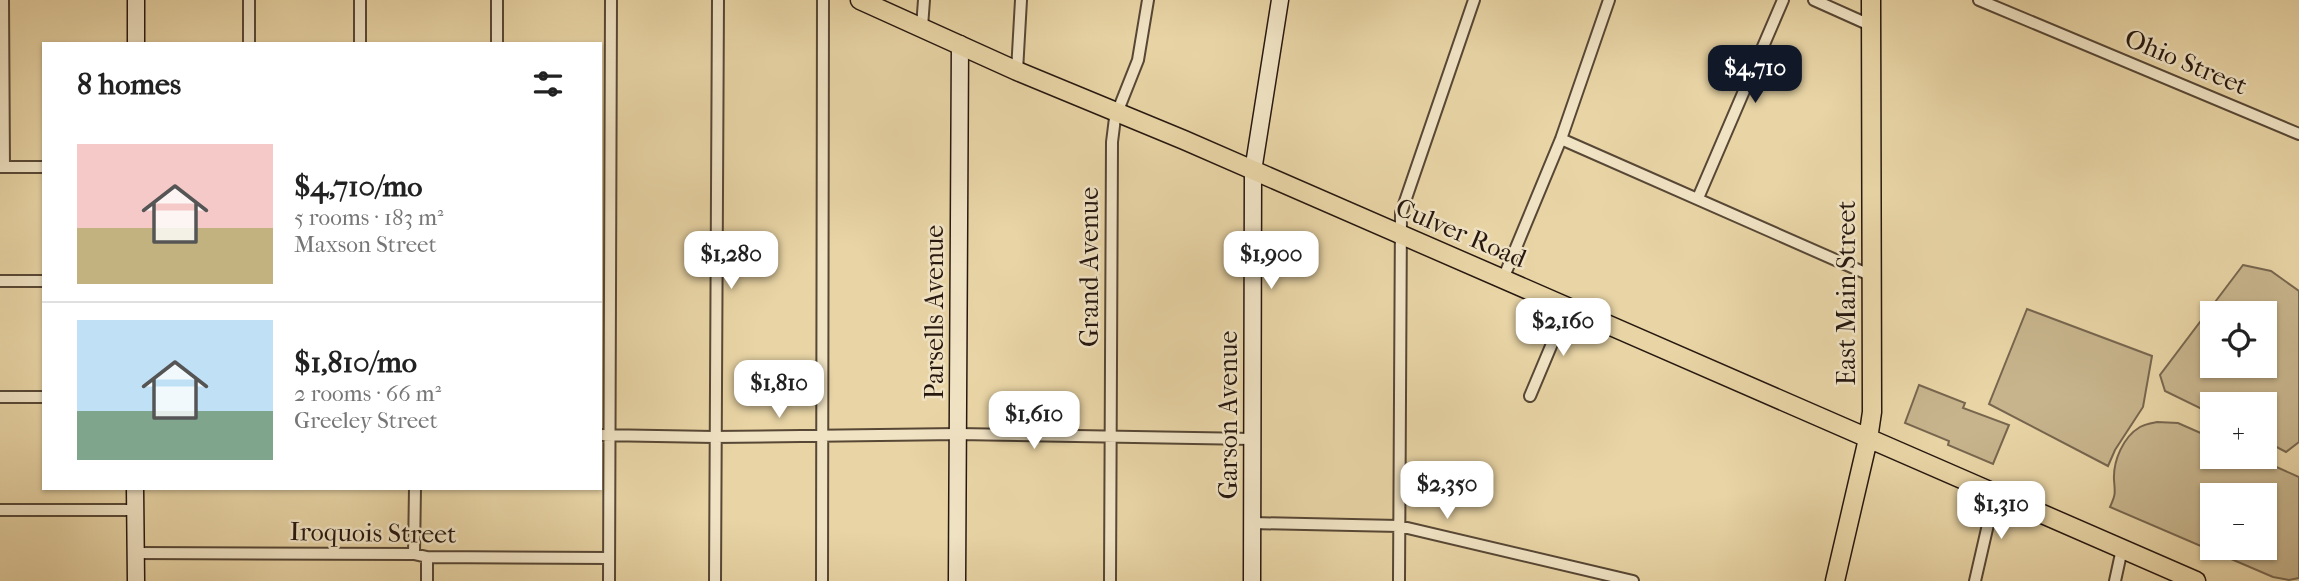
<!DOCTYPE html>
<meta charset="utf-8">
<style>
:root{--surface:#fff;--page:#f2f2f2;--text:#222;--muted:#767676;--line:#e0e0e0;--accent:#111827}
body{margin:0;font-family:"IM FELL French Canon",serif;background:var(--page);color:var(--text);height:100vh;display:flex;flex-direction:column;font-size:26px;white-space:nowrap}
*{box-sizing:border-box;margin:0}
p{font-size:23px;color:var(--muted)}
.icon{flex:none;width:38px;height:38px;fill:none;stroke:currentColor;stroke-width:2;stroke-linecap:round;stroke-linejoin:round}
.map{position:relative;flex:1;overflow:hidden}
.panel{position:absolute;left:42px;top:42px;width:560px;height:448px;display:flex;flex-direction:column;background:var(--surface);border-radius:0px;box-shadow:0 2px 5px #0004}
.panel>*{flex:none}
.fabs{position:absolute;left:2200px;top:301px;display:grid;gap:14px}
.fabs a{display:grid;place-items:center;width:77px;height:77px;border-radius:0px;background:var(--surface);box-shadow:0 2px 5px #0004;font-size:35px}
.price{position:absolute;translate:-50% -60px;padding:0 16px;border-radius:14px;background:#fff;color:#222;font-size:23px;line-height:46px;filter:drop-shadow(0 2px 4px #0008)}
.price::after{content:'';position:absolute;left:50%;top:42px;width:21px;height:16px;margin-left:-10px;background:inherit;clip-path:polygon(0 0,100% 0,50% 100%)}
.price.current{background:var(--accent);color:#fff}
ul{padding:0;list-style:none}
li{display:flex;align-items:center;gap:21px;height:175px;padding:0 35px}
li+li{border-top:2px solid var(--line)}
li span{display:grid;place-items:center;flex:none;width:196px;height:140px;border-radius:0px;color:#555}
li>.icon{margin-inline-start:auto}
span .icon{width:84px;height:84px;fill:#fffc;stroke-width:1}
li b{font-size:30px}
h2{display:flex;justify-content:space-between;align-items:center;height:84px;padding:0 35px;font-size:30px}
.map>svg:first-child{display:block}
.green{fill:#c7b48c;stroke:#77664e;stroke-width:2;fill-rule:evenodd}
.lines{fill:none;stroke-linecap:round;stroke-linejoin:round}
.street-casing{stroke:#574735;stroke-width:14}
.secondary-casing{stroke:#271810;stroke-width:19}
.primary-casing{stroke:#271810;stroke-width:21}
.street{stroke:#f0e3c4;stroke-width:10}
.secondary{stroke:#f0e3c4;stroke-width:16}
.primary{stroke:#e8d4a5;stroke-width:18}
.labels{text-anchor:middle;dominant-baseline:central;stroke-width:5;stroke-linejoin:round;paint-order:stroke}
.street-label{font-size:26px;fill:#271810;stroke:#f0e3c4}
</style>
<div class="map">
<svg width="2299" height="581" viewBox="0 0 2299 581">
<rect width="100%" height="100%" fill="#e8d4a5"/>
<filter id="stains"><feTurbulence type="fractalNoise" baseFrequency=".00286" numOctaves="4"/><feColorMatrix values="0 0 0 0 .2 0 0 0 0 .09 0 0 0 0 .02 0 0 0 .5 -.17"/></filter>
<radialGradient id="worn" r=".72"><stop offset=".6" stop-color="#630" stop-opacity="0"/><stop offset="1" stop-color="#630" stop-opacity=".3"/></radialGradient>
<path class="green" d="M2243,265L2271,271L2299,291V442L2286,452L2265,441L2264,404H2212V414L2165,391L2160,375ZM2264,313V366H2212V313Z
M2027,309L2152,356L2143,407L2115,450L2108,466L1989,404Z
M1919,385L1965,403L1963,408L2009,425L1993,464L1948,445L1949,441L1905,423Z
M2157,422L2178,423L2212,438V457H2254L2299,477V578L2289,580L2273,577L2110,507C2116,494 2115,493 2114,480C2113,461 2123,437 2140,427C2145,424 2152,423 2157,422ZM2212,495H2264V548H2212Z"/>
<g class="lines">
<g class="street-casing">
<path id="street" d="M3,0L4,167
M249,0V44
M1814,0L1872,26
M1979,0L2299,134
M922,27L924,0
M360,44V0
M497,44V0
M1017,71L1021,0
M1561,139L1872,276
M0,167H44
M1698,198L1783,0
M1503,279L1561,139L1609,0
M0,281H44
M1530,396L1567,308
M0,397H44
M600,435L714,437L958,434L1253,439
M0,510H135
M1252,523L1399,526L1633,581
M135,553L414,554L427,557L609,558
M414,554L415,488
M427,581V557
M609,581L611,0
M715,581L718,0
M822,581L823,0
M1110,581L1112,142L1115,118L1138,60L1148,0
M1399,581L1401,213L1474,0
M1975,581L1995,494
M2115,581L2122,549"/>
</g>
<g class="secondary-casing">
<path id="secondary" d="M136,0V44
M135,488L136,581
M957,581L960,44
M1252,581L1253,171L1280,0"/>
</g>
<g class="primary-casing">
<path id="primary" d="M860,0L1017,71L1184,140L2196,581
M1835,581L1868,439L1872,412L1871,0"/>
</g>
<use href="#street" class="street"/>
<use href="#secondary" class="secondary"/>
<use href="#primary" class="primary"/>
</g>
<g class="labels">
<g class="street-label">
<text transform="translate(2186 62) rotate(23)">Ohio Street</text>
<text transform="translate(1461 233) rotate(23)">Culver Road</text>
<text transform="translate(1089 267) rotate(-90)">Grand Avenue</text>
<text transform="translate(1846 293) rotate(-90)">East Main Street</text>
<text transform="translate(934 312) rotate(-90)">Parsells Avenue</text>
<text transform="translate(1228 415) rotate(-90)">Garson Avenue</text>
<text transform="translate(373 533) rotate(1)">Iroquois Street</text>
</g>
</g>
<rect width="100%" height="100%" filter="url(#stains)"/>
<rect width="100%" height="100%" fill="url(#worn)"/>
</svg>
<div class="fabs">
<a><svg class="icon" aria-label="locate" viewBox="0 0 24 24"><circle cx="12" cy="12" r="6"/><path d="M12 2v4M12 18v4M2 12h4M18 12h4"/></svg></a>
<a>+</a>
<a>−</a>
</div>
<b class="price current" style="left:1755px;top:105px">$4,710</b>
<b class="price" style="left:731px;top:291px">$1,280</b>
<b class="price" style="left:1271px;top:291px">$1,900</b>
<b class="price" style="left:1563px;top:358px">$2,160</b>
<b class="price" style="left:779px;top:420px">$1,810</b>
<b class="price" style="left:1034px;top:451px">$1,610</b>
<b class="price" style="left:1447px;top:521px">$2,350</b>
<b class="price" style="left:2001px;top:541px">$1,310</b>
<section class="panel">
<h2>8 homes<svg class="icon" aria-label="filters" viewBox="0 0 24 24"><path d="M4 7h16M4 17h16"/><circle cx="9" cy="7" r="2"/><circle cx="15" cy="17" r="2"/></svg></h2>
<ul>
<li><span style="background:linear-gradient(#f6c9c9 60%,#c2b280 0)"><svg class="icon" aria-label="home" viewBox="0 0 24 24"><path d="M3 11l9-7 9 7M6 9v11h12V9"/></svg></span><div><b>$4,710/mo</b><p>5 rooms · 183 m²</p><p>Maxson Street</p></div></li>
<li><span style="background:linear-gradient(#bfe0f5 65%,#7fa58c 0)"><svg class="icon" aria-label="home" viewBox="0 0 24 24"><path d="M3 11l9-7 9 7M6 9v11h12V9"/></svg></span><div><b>$1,810/mo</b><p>2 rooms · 66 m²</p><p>Greeley Street</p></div></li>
</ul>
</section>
</div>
